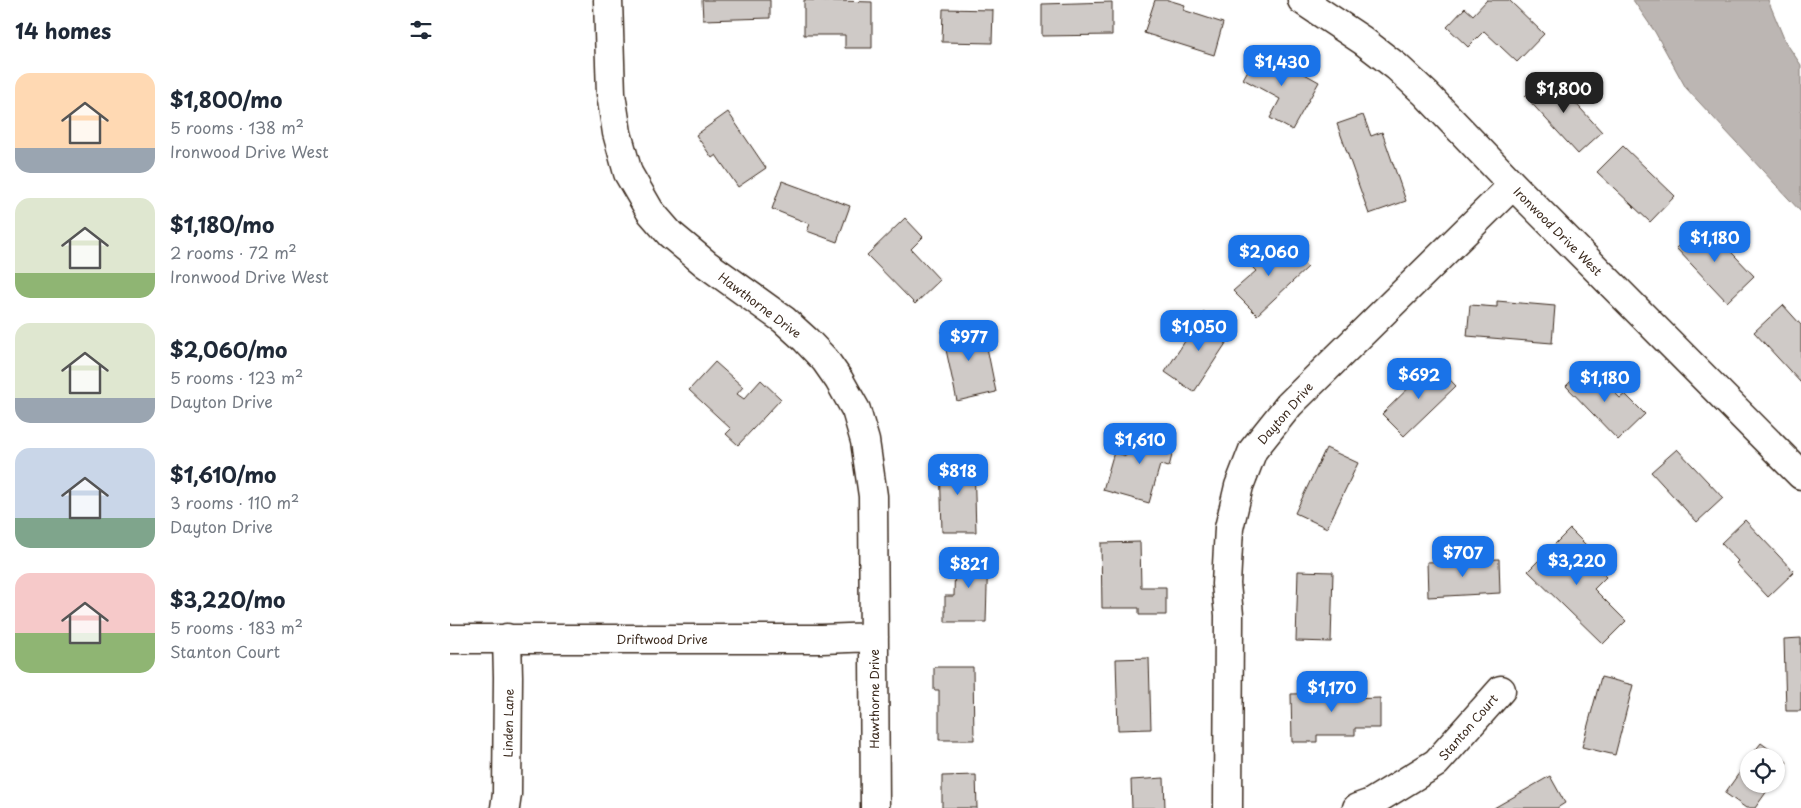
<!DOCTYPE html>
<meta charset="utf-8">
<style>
:root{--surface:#fff;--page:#f2f2f3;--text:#1f2937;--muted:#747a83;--accent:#1a73e8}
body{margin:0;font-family:"Playpen Sans",sans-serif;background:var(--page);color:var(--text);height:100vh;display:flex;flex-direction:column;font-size:19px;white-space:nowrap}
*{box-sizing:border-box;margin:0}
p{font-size:16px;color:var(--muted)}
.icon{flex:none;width:28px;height:28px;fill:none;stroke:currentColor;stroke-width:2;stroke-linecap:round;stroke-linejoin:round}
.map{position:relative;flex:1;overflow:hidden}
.panel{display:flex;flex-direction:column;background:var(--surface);width:450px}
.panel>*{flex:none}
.fabs{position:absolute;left:1290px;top:748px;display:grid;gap:10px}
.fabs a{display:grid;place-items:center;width:45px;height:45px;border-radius:50%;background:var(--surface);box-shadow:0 1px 4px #0004;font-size:25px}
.price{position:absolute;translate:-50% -42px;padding:0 11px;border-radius:10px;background:var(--accent);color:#fff;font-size:16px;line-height:32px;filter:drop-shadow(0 1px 2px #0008)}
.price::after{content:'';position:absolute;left:50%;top:30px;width:15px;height:11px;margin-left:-8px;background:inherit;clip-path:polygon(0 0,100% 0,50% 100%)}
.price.active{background:#222;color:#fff}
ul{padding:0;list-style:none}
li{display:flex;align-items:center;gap:15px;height:125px;padding:0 15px}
li span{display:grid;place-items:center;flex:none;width:140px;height:100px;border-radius:15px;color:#555}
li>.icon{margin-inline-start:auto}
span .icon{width:60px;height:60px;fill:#fffc;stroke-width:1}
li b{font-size:21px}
h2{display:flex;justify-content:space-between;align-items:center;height:60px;padding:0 15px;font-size:21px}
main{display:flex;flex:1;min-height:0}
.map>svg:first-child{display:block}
.water{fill:#bcb6b3;stroke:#887e77}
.building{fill:#cfcac7;stroke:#3b2a1e}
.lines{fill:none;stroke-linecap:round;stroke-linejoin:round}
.minor-casing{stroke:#3b2a1e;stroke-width:31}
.minor{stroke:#fff;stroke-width:28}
.labels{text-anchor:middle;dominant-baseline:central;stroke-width:4.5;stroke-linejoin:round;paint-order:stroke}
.street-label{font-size:12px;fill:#3b2a1e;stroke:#fff}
</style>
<main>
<section class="panel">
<h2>14 homes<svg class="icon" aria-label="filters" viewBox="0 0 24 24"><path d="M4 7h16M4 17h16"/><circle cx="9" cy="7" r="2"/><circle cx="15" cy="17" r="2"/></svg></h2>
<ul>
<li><span style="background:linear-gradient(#ffd9b3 75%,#9aa5b1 0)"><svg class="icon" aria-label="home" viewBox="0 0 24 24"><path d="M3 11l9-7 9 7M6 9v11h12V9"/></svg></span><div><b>$1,800/mo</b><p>5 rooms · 138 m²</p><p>Ironwood Drive West</p></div></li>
<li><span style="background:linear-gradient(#dfe7d0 75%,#8fb573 0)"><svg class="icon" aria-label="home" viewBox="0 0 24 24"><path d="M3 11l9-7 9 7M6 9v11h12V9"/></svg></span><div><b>$1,180/mo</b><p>2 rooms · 72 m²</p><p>Ironwood Drive West</p></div></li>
<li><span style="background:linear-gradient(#dfe7d0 75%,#9aa5b1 0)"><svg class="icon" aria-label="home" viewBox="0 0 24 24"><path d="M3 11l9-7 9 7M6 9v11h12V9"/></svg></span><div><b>$2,060/mo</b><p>5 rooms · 123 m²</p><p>Dayton Drive</p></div></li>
<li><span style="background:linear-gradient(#c9d6e8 70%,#7fa58c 0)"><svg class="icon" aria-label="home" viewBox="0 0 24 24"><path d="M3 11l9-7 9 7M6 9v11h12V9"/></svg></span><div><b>$1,610/mo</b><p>3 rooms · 110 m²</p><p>Dayton Drive</p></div></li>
<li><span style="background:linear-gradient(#f6c9c9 60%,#8fb573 0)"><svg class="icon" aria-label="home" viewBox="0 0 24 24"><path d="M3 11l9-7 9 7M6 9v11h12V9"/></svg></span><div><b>$3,220/mo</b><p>5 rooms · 183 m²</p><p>Stanton Court</p></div></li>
</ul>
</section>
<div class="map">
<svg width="1351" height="808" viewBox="0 0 1351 808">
<rect width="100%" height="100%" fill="#fff"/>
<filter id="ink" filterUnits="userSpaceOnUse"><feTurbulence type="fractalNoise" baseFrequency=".02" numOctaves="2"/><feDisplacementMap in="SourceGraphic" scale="10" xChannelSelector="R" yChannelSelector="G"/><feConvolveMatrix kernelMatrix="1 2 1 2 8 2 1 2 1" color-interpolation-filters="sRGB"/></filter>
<g filter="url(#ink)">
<path class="water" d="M1183,0H1318L1335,41L1351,65V212L1236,88L1205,32Z"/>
<path class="building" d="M252,0H320V18L253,20Z
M354,0L422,2V48H395V35H354Z
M705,0H718L735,5L733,10L773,23L764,55L694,33Z
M1037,0H1059L1094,34L1067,62L1034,31L1018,47L997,27L1015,8L1023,15Z
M662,2V35L592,36V4Z
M493,9L543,10L542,43L492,42Z
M810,49L869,82L842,130L820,118L830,99L793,79Z
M1099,74L1152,132L1128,154L1075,96Z
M278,112L316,168L288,187L266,155L262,158L246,135Z
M913,115L921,136L932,132L956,201L919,214L887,124Z
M1173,146L1225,196L1200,222L1147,172Z
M332,181L400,206L387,242L357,231L360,224L322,209Z
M455,218L473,237L461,249L490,280L465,304L417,255Z
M1251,224L1265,240L1268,238L1304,276L1277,302L1226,248Z
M834,244L858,267L807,315L783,291L806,271L795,260L810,246L820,257Z
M1047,301L1105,306L1102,343L1017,336L1020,305L1047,307Z
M1333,305L1351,325V383L1304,332Z
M754,312L784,331L744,392L715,372Z
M532,323L546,392L507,401L492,331Z
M265,362L293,387L287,394L294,399L311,380L331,399L288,445L276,434L281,429L239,390Z
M984,363L1006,386L954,436L932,414Z
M1138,365L1170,398L1175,394L1195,414L1168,440L1116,386Z
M684,427L726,439L719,467L710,465L699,503L653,490L664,452L676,456Z
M876,448L908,463L877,528L845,513Z
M1227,449L1273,498L1247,522L1201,472Z
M524,460L526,532H492L490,461Z
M1295,520L1344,572L1318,597L1286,563L1288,561L1271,543Z
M1120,529L1140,549L1134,555L1156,577L1144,589L1176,621L1153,644L1078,571Z
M690,542L691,587H716V615H689V608H652L651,543Z
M505,552H538L536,622H495V596H504Z
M1049,559L1050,593L978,597L977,562Z
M848,571L883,572L881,642L846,641Z
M1351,638V711H1336L1334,639Z
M699,658L701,729L668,730L666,659Z
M484,667H523L524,740H489V690H484Z
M1151,677L1183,685L1165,755L1132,747Z
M875,680H899V699L930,698V728H905V735H867V742H842L841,694L875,693Z
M1311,743L1337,762L1326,778V756H1301Z
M1299,759V784H1322L1305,808H1296L1275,793Z
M526,775L527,808H492V776Z
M1100,776L1115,803L1107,808H1044Z
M714,778L715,808H682L681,780Z"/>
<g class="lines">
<g class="minor-casing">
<path id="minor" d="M158,0L161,94L167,133L178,173L200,211L220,234L256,264L334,320L356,340L375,360L389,380L406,410L415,441L423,496L425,808
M852,0L912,40L947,67L976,94L1063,185L1351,475
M0,639H372L424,637
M55,808L57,794L58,677L57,638
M778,808L779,615L776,584L779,528L789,486L803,450L839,405L1063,185
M907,808L921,803L986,763L1051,690"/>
</g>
<use href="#minor" class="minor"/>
</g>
</g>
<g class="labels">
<g class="street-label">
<text transform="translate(1108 231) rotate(45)">Ironwood Drive West</text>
<text transform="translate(310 305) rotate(37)">Hawthorne Drive</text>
<text transform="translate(835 413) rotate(-49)">Dayton Drive</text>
<text x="212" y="639">Driftwood Drive</text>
<text transform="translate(424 699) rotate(-90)">Hawthorne Drive</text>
<text transform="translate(58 723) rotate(-89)">Linden Lane</text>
<text transform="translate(1018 727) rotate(-49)">Stanton Court</text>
</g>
</g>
</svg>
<div class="fabs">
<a><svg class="icon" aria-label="locate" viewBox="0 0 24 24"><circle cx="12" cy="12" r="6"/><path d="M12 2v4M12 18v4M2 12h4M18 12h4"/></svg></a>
</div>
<b class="price" style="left:832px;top:87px">$1,430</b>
<b class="price active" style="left:1114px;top:114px">$1,800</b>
<b class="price" style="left:1265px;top:263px">$1,180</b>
<b class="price" style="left:819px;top:277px">$2,060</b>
<b class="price" style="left:749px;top:352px">$1,050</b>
<b class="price" style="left:519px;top:362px">$977</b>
<b class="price" style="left:969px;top:400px">$692</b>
<b class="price" style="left:1155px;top:403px">$1,180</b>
<b class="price" style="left:690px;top:465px">$1,610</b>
<b class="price" style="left:508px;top:496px">$818</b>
<b class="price" style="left:1013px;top:578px">$707</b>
<b class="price" style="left:1127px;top:586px">$3,220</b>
<b class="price" style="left:519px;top:589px">$821</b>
<b class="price" style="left:882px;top:713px">$1,170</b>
</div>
</main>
